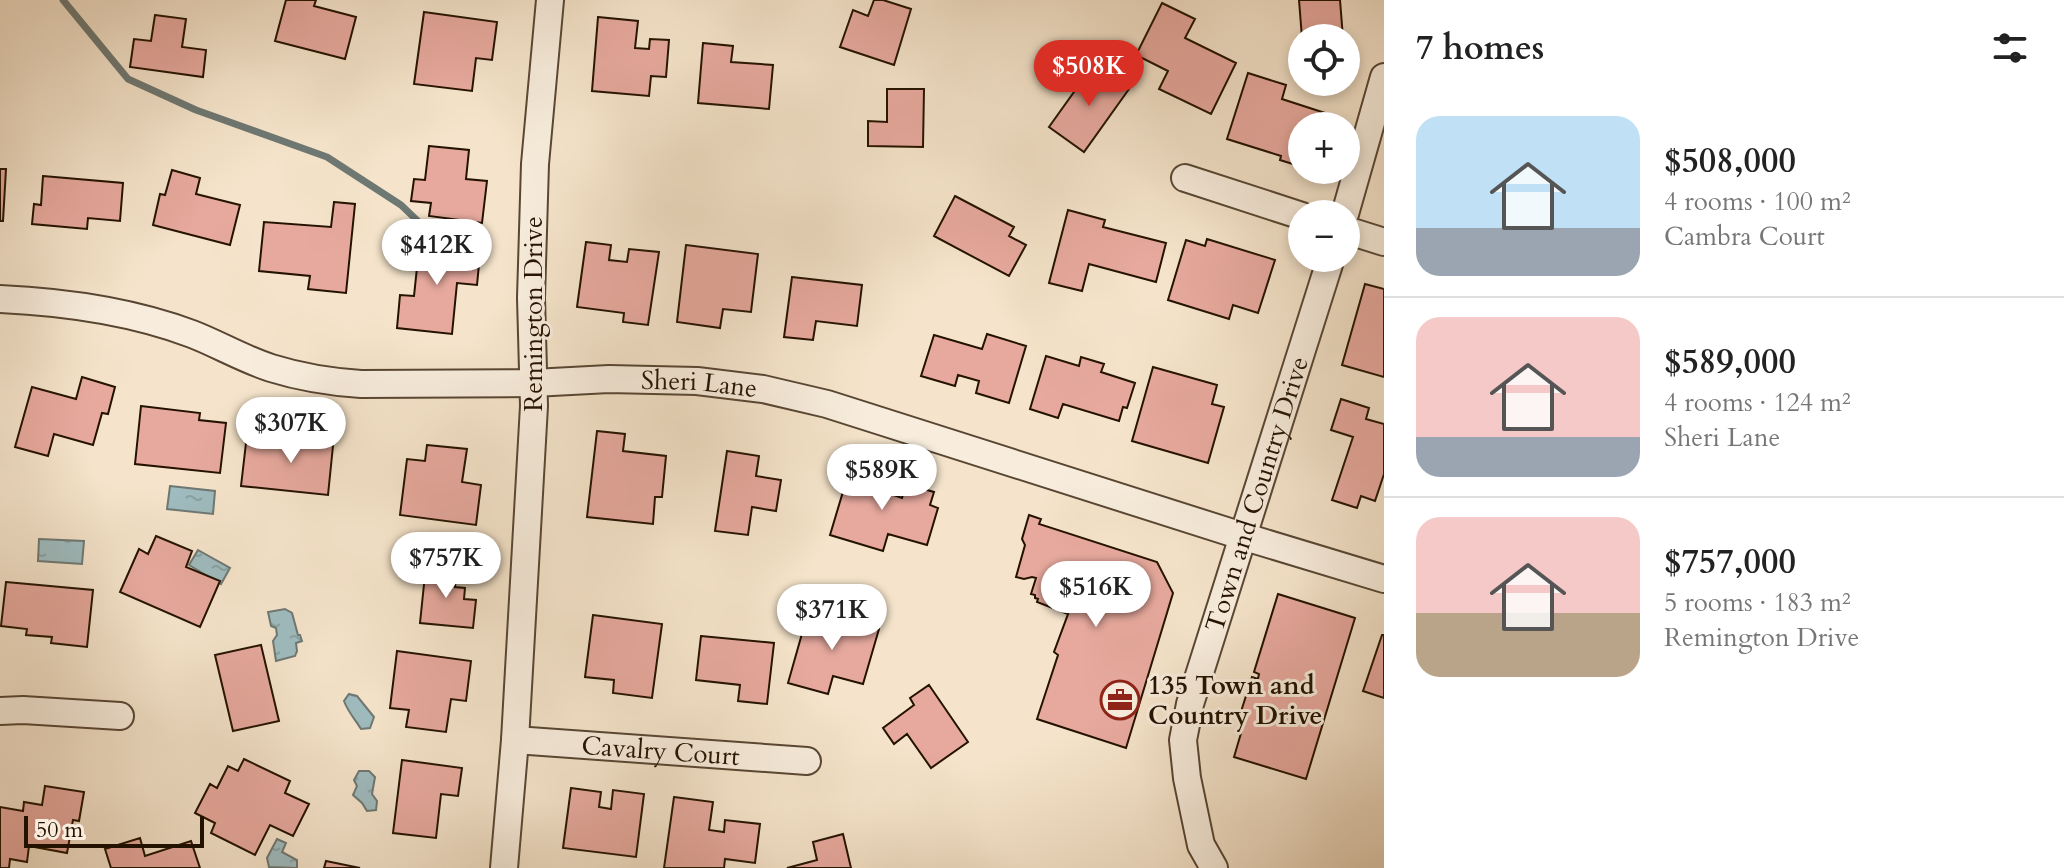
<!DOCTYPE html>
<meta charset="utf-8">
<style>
:root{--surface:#fff;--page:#f2f2f2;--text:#222;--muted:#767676;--line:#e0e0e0;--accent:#d93025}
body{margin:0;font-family:Cardo,serif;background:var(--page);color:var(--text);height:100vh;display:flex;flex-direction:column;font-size:30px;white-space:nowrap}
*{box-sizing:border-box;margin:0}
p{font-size:26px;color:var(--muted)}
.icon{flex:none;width:44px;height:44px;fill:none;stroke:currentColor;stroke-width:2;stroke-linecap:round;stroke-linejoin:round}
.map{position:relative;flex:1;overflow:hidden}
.drawer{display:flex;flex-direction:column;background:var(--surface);width:680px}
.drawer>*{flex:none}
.buttons{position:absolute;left:1288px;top:24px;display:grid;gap:16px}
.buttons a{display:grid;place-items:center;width:72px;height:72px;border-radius:50%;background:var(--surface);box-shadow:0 4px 12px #0003;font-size:40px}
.scale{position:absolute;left:24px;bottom:20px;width:180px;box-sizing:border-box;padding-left:8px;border:4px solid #241200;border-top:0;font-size:22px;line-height:28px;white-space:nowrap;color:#241200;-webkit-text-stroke:6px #f8eddd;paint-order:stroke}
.price{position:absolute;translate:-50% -68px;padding:0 18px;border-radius:28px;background:#fff;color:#222;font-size:26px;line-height:52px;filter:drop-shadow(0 2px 4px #0008)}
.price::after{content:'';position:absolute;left:50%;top:48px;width:24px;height:18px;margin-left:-12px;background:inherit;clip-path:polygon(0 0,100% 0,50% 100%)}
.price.active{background:var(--accent);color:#fff}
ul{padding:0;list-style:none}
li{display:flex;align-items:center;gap:24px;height:200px;padding:0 32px}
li+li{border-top:2px solid var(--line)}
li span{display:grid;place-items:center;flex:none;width:224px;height:160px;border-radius:24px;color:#555}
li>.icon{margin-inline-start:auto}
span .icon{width:96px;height:96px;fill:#fffc;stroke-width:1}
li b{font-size:34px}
h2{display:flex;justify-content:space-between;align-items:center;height:96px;padding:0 32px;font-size:34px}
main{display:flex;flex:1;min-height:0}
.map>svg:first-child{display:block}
.water{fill:url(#water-ripples);stroke:#6e7873;stroke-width:2}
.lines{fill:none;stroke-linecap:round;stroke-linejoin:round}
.stream{stroke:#6e7873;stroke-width:7}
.building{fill:#e7a99e;stroke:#241200;stroke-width:2}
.minor-casing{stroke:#584633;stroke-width:30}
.minor{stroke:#f8eddd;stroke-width:26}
.labels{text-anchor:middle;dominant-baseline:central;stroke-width:6;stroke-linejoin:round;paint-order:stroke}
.street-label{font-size:26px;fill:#241200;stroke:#f8eddd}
.poi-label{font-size:26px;font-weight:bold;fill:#241200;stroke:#f8eddd;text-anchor:start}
</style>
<main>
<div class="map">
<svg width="1384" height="868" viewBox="0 0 1384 868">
<defs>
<pattern id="water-ripples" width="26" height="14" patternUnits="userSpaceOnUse" patternTransform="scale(2)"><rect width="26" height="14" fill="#9fbcc0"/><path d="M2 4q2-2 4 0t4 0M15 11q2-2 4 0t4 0" fill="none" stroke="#89a1a3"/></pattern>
</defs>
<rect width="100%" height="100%" fill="#f5e4cb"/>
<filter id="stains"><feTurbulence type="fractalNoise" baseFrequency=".0025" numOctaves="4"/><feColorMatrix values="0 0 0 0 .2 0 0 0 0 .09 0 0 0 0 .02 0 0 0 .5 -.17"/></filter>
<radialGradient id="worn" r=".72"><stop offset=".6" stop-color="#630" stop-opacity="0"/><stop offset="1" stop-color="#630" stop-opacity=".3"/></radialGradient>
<path class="water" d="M170,486L215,491L213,514L167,509Z
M39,539L84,541L82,564L38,561Z
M198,550L230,568L221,584L189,565Z
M285,609L292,613L298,635H300L302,641L296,643L297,651L295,656L276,661L273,641L277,635L276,628L271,626L268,612Z
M349,694L357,696L374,717L370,728L361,729C355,719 348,712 344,701Z
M359,771H369L375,777L372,794L377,801L376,810L367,811L362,803L353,795L357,786L354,780Z
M277,839L286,843L282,852L297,860V868L269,867L267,858Z"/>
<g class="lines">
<path class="stream" d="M63,0L128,79L196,110L327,157L401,205L423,226"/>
</g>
<path class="building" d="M286,0H316L314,6L356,17L345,59L275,41Z
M874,0H883L911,9L894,65L840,47L853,10L868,16Z
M1299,0H1340L1343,38H1302Z
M1162,3L1195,19L1185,38L1236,63L1211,114L1159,89L1168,71L1136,55Z
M424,12L497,22L492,60L476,58L472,91L414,84Z
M155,15L186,19L182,47L206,50L203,77L130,67L134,39L151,41Z
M598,17L638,21L635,48L649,49L650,39L669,40L666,77L651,76L649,96L592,91Z
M703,43L733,46L731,62L773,65L769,109L698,103Z
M1094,64L1129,89L1084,152L1049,127Z
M1248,73L1286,85L1282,99L1325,113L1321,126H1302V167L1280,160L1281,156L1227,139Z
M887,89H924L923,147L868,146V121L887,122Z
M429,146L469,150L466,179L487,181L482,223L429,216L431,203L411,201L414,179L425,180Z
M0,169H6L3,221H0Z
M172,170L200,178L196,194L240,205L230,245L153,225L160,194L165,195Z
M43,176L123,183L120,221L88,218L87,229L32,224L34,204L41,205Z
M955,196L1014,227L1009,236L1026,245L1009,276L934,236Z
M334,202L355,204L346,293L308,289L310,276L259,271L264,222L331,227Z
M1068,210L1105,220L1103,227L1166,243L1156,282L1089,264L1082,291L1049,283Z
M420,239L456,243L455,252L480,254L477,285L457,283L452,334L397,328L400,295L414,296Z
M1207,239L1275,260L1258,313L1233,305L1229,319L1168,300L1186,240L1205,246Z
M586,242L611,245L609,260L627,262L629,249L659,252L648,325L623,322L624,313L577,307Z
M686,245L758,254L751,312L723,309L720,328L677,322Z
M792,277L862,285L857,326L816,321L813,340L784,337Z
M1365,284L1384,289V377L1342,365Z
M987,334L1026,346L1009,403L976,393L979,381L958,375L955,386L921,376L934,335L982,349Z
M1046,356L1079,366L1081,357L1104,364L1101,372L1135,383L1127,408L1123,407L1119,421L1063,404L1058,418L1030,409Z
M1153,367L1217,385L1212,404L1224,407L1208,463L1132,441Z
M82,377L115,387L108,414L102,413L93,445L54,434L48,456L15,447L32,387L76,399Z
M1341,399L1369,408L1366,419L1384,424V474L1375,501L1361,496L1357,508L1332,500L1353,437L1331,430Z
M141,406L200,413L199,420L226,423L220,473L135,464Z
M597,431L625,434L623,451L666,456L662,497H655L653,524L587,517Z
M297,432L334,436L328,495L241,486L246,443L295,449Z
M427,445L467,449L462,482L481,485L476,525L400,515L407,459L425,461Z
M727,451L759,456L756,476L781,480L776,511L752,507L748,535L715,531Z
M851,465L889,477L885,492L902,498L906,484L934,492L930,505L938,508L927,545L888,534L883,551L830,535Z
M1029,515L1041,519L1039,524L1157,562L1173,593L1126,748L1037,719L1058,655L1054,652L1068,614L1037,602L1038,599L1035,598V595L1031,594L1036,578L1032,577L1024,579L1016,577L1025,545L1022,539Z
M156,536L192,551L186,567L220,581L200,627L120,592L139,549L148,554Z
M426,565L457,568L455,587L465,588L464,599L476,600L473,628L420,623Z
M6,582L93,590L87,647L51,643L52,637L26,635L27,629L1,626Z
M1278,594L1355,618L1306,779L1234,757L1244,723L1238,721L1252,677L1258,679L1259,674L1254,672Z
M809,609L879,629L863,684L833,676L828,694L788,683Z
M593,615L662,624L652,698L613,693L614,680L585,677Z
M1382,635H1384V698L1363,691Z
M701,636L774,643L767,704L738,701L740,685L696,680Z
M261,645L279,721L233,731L215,655Z
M397,651L471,661L466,701L451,699L446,732L406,727L409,710L390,708Z
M929,685L968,742L931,768L907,734L894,744L883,728L914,705L910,698Z
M244,759L290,781L285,793L309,804L293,836L270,825L255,855L211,833L215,823L195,813L210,784L217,788L228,766L238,771Z
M402,760L462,768L458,796L441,794L436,838L393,833Z
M45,786L84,792L79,821L73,820L67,853L29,846L27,862L10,859L9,868H0V807L23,811L24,802L42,805Z
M571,788L601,792L599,807L611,809L613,790L644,794L636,857L563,848Z
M674,797L713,802L709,830L724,832L725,820L760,824L755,863L725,859L724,868H664Z
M843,834L851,868H787L817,860L813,842Z
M140,838L145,856L191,841L200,868H111L105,849Z
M326,861L360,868H324Z"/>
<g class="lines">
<g class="minor-casing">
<g id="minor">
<path d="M1185,178L1302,216"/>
<path d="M1345,214L1384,77"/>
<path d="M1346,230L1384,242"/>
<path id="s1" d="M0,299C65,302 131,311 192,334C218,344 243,359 271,368C300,377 330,382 361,384L533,383L609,379L697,381L763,389L827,404L1242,536L1384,579"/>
<path d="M0,711L23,710L120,716"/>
<path id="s2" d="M515,740L807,761"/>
<path d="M504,868L515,740L534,406L531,298L535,164L550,0"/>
<path id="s3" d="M1214,868L1201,845L1187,778L1183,740L1190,704L1331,258"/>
</g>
</g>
<use href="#minor" class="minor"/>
</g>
<defs>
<g id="office-ring" transform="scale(2)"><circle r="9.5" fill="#f8eddd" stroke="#8f2418" stroke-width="1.5"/><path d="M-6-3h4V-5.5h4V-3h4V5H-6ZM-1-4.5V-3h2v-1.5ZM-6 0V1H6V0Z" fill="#8f2418"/></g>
</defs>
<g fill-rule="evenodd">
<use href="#office-ring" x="1120" y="700"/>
</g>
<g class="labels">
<g class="street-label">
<text transform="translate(533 314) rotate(-90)">Remington Drive</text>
<text stroke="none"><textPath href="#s1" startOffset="712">Sheri Lane</textPath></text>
<text stroke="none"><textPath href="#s3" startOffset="390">Town and Country Drive</textPath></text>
<text stroke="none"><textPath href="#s2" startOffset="146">Cavalry Court</textPath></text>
</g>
<g class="poi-label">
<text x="1148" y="685">135 Town and<tspan x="1148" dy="30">Country Drive</tspan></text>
</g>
</g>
<rect width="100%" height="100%" filter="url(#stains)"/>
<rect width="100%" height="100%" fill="url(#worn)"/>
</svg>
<div class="buttons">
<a><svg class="icon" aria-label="locate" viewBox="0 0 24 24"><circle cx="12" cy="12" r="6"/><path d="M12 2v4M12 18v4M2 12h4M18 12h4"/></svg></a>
<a>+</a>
<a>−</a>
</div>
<div class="scale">50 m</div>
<b class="price active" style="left:1089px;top:108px">$508K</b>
<b class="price" style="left:437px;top:287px">$412K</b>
<b class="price" style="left:291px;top:465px">$307K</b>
<b class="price" style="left:882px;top:512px">$589K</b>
<b class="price" style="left:446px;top:600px">$757K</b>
<b class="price" style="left:1096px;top:629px">$516K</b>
<b class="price" style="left:832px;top:652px">$371K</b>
</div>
<section class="drawer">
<h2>7 homes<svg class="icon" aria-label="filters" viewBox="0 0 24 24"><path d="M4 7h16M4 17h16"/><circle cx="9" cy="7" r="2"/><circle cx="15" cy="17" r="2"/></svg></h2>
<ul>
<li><span style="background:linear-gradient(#bfe0f5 70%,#9aa5b1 0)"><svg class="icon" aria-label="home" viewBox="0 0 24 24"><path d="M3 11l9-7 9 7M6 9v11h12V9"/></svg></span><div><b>$508,000</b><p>4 rooms · 100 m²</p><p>Cambra Court</p></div></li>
<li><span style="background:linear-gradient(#f6c9c9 75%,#9aa5b1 0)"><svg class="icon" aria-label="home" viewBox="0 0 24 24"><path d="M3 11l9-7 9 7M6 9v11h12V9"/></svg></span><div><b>$589,000</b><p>4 rooms · 124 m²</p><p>Sheri Lane</p></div></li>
<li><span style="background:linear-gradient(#f6c9c9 60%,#b9a48a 0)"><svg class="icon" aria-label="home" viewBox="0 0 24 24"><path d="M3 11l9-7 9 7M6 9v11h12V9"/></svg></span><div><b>$757,000</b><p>5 rooms · 183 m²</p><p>Remington Drive</p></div></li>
</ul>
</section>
</main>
